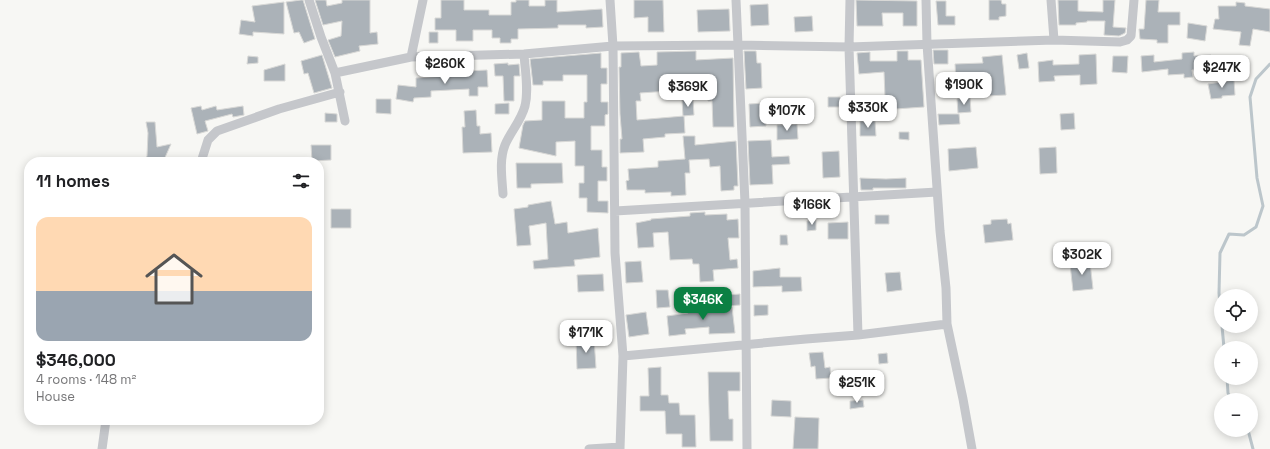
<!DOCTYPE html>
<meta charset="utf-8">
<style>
:root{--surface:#fff;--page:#f2f2f2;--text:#202124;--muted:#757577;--accent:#0b8043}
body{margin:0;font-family:"Space Grotesk",sans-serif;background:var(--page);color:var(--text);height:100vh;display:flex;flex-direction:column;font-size:15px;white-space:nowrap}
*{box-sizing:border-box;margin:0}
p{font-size:13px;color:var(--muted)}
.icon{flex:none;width:22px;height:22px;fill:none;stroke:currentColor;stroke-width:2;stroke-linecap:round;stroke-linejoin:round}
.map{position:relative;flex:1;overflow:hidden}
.sheet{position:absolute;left:24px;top:157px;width:300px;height:268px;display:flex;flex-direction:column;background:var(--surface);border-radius:16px;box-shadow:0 2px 10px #0003}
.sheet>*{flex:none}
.buttons{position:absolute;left:1214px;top:289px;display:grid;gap:8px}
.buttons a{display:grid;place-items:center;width:44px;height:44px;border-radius:50%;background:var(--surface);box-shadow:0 2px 10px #0003;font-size:20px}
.price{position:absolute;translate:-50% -34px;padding:0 9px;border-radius:8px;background:#fff;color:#222;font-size:13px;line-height:26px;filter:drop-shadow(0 1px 2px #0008)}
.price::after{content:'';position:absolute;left:50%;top:24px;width:12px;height:9px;margin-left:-6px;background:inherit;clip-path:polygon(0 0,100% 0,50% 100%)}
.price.on{background:var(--accent);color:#fff}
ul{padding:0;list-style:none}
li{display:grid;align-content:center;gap:8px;height:212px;padding:0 12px}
li span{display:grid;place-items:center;height:124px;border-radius:12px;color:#555}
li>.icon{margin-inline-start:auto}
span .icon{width:72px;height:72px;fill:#fffc;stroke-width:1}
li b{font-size:17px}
h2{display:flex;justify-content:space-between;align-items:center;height:48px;padding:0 12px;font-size:17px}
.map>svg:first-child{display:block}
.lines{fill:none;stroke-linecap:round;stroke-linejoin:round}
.stream{stroke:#bcc6cb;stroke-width:3}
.building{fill:#abb2b8;stroke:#d8d8d6}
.street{stroke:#c5c7cb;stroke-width:9}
</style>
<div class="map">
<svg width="1270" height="449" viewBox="0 0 1270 449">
<rect width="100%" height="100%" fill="#f7f7f4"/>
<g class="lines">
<path class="stream" d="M1221,318L1219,293L1220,253L1229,234L1244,235L1256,227L1263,206L1257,178L1250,97L1256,79L1270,64
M1222,326L1224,348
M1227,378L1228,393L1231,400
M1248,430L1253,449"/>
</g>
<path class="building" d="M301,0H303L315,39L304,43L299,32L294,33L286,2Z
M315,0H326L327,6L342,3V0H370V33L377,32L378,44L359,46L360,51L335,57L328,40L341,36L342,21L323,25Z
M441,0H464V10H489V15H511V2H516V0H529V6H545V0H557V12L602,9L603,27L586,28V25H558V28L518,29V39H511V43H500V38H492V30H473V41H456V30H435V18H441Z
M634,0H663L664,32H648V17L634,18Z
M856,0L917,1V26H903V13H882L883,26H857Z
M989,0H1001L1002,4H1006V16L999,17V20H989Z
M1058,0H1078V11L1103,12V0H1115L1113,27L1126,28L1125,33L1119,36L1104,35L1105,21H1087V22L1076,23V25H1059Z
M1146,0H1159L1158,12H1180V25H1168V43H1157V40L1140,39L1139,29H1144Z
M936,1H946V16H955V25H938Z
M284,2V34L253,32V36L239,34L241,20L255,22L252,6Z
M1236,2L1245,3V6L1270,9V32L1253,29L1250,46L1239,45L1241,32L1213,29L1215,19H1219L1218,6H1236Z
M768,4L769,25L751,26L750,5Z
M729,9L730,31L698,32L697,10Z
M812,16L813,31L795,32L794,17Z
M1188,23L1207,26L1205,41L1187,38Z
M429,32H438V43H429Z
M933,50H948V64H934Z
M696,51V60L733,58L734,127H713L712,101H708L707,77L683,78L684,90L640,93L641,101H636L637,120L684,116L685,133L665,134V137L643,139L644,152L620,153V139H622L620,114L619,67H621V53L639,52L641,66L657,65V52Z
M744,51H756L757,63H761L762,88L746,89Z
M897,51H908V60H921L924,107L881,110L879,97H885L884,72L859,74L857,53L870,52V61H897Z
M1194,52V56L1211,55V57H1222V66H1212V69L1192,70L1193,77L1184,78V74L1168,75V69L1142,72L1141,56L1154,55V62L1182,59V53Z
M601,53V68H607V84H601V102H608V114L605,115V126H591V150H602V167H607V181H598V201H608V213L587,212V198H579V183H584V166H575V141L556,142V156L519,148L523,125L525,121L542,120V101H565V118H584V102H587V75H563V81H543V85H533L530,59Z
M1027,53L1029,68L1019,69L1017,55Z
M1096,54L1097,84L1080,85V75L1054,76L1055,81L1039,82L1038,62L1053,60V65L1079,64V55Z
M322,55L332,88L314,93L308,73L304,74L301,61Z
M1002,55L1006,95L986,96L985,91L970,93L969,82H956L955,64L983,63L982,57Z
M248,56L258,57V63L247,64Z
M1113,56H1128L1127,73L1112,72Z
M508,63V65L519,64L520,76H514V101H504L503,76H495L494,64Z
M285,64V81H264V70Z
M487,70L488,87H478V96H469V89L431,91V97L414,98L413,102L396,99L398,85L416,87V78L444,76V72Z
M1234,80L1235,95L1222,96V98L1211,99L1208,84Z
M828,97H840L841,107H828Z
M970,98L971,112L958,113L957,99Z
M376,99H391V114L376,113Z
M693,99L694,115L683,116L682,100Z
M509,103V114H495V104Z
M765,103L766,126L750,127L749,104Z
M201,106L202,110L216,106L217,110L243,106L244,115L233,117L232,114L205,121L208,131L197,134L191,108Z
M476,110L477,126H480V134L491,133L492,152L463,153L462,127H465L464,111Z
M805,110L806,120L791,121V111Z
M325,113L337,114V122H325Z
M1074,113L1075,129L1061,130L1060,114Z
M938,114H959L960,124L939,125Z
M860,121H875L876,136H860Z
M146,122H155L157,147L171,144L163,162H150L145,160L147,156L148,133Z
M797,124L798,139L777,140V125Z
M899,132H909V140L899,139Z
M683,136H695V145L736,141L738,186H734V190L721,191L720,166L710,167L709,159L689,160L690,173H685L686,195L671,196V192L645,193V190H627L626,181L629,180L628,169L658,167V161L685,159Z
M771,140L772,157L789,156L790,164L772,165L773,184L750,185L748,141Z
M311,145H331V160L312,161Z
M976,147L978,168L949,171L948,149Z
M1056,147L1057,173L1040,174L1039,148Z
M839,151L840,177L823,178L822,152Z
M516,163H562L563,183L531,184V188H517Z
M860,178L886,179L906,178V188H873V190H861Z
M551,201L555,224L567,222L568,233L598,228L600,257L574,260L575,266L534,269L533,261L548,259L546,223L529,226L531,245L517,246L514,209L528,207V205Z
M331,209H351V228H331Z
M705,212V215L727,214V220L738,219L739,238H728L730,260L737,259L738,268L713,270L714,281L700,282L699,264H693L692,259L670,260L668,232L653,233L654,247L638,248L636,223L651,220V219L690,216V213Z
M875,215H889V224H875Z
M1007,219L1008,224L1011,223L1013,240L985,243L983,225L991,224V220Z
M816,220V230L807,231V221Z
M848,222V239H828V223Z
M780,235H787L788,245H780Z
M641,261L643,282L626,283L625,262Z
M1090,262L1093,289L1073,291L1070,264Z
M780,268V277H801L802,291L782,292V286L753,287V271Z
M900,272L902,290L887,292L885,273Z
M603,274L604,291L578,292L577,275Z
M656,290H668L670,307L657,308Z
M740,294V305L727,306L726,295Z
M754,305H768V315L754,316Z
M732,307L735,333L709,334V327L685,329L686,334L669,336L667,316L688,313L687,310Z
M646,312L649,334L629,337L626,315Z
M594,338L596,368L577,369L576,339Z
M823,352L825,368L830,367L831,378L816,379L815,366L811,367L809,353Z
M887,353L888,363L879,364L878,354Z
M661,367V395H668L669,403H679L680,415H695L696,447H682V434H666L665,411H640V396H649L648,368Z
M708,372H740V391H728L729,419H733V441H710Z
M772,400L791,401V417L771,416Z
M863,400L864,407L850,409V401Z
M795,417L819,418L818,449H793Z"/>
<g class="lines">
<path class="street" d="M309,0L321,37L335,73L345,121
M610,0L613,46L615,253L623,356L620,449
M736,0L745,203L747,449
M850,0L849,47L858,335
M1051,0L1054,40
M411,57L423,0
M335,73L411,57L524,54L613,46L738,45L849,47L1054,40L1120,42L1127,40L1131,36L1134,0
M201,162L208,140L217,131L279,109L340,92
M503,194C502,178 499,160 505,145C511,131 521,121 525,106C529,89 525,71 524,54
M615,211L937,192
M947,324L963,399L972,449
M623,356L806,339L858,335L947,324L946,288L940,231L927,44L926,0
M102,449L106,420
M589,449L620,447"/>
</g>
</svg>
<div class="buttons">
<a><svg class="icon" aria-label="locate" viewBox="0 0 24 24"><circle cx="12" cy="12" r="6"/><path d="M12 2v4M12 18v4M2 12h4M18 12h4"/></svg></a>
<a>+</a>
<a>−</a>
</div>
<b class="price" style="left:445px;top:85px">$260K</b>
<b class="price" style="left:1222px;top:89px">$247K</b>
<b class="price" style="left:964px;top:106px">$190K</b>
<b class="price" style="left:688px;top:108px">$369K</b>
<b class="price" style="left:868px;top:129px">$330K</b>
<b class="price" style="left:787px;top:132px">$107K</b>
<b class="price" style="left:812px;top:226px">$166K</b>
<b class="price" style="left:1082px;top:276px">$302K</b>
<b class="price on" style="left:703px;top:321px">$346K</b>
<b class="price" style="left:586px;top:354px">$171K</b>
<b class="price" style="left:857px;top:404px">$251K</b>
<section class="sheet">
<h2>11 homes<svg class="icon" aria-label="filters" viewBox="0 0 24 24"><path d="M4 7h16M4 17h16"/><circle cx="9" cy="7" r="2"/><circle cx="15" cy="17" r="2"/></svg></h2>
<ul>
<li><span style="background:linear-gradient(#ffd9b3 60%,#9aa5b1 0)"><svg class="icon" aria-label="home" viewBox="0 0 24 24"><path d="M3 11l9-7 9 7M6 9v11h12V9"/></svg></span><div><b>$346,000</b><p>4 rooms · 148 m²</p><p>House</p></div></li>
</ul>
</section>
</div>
